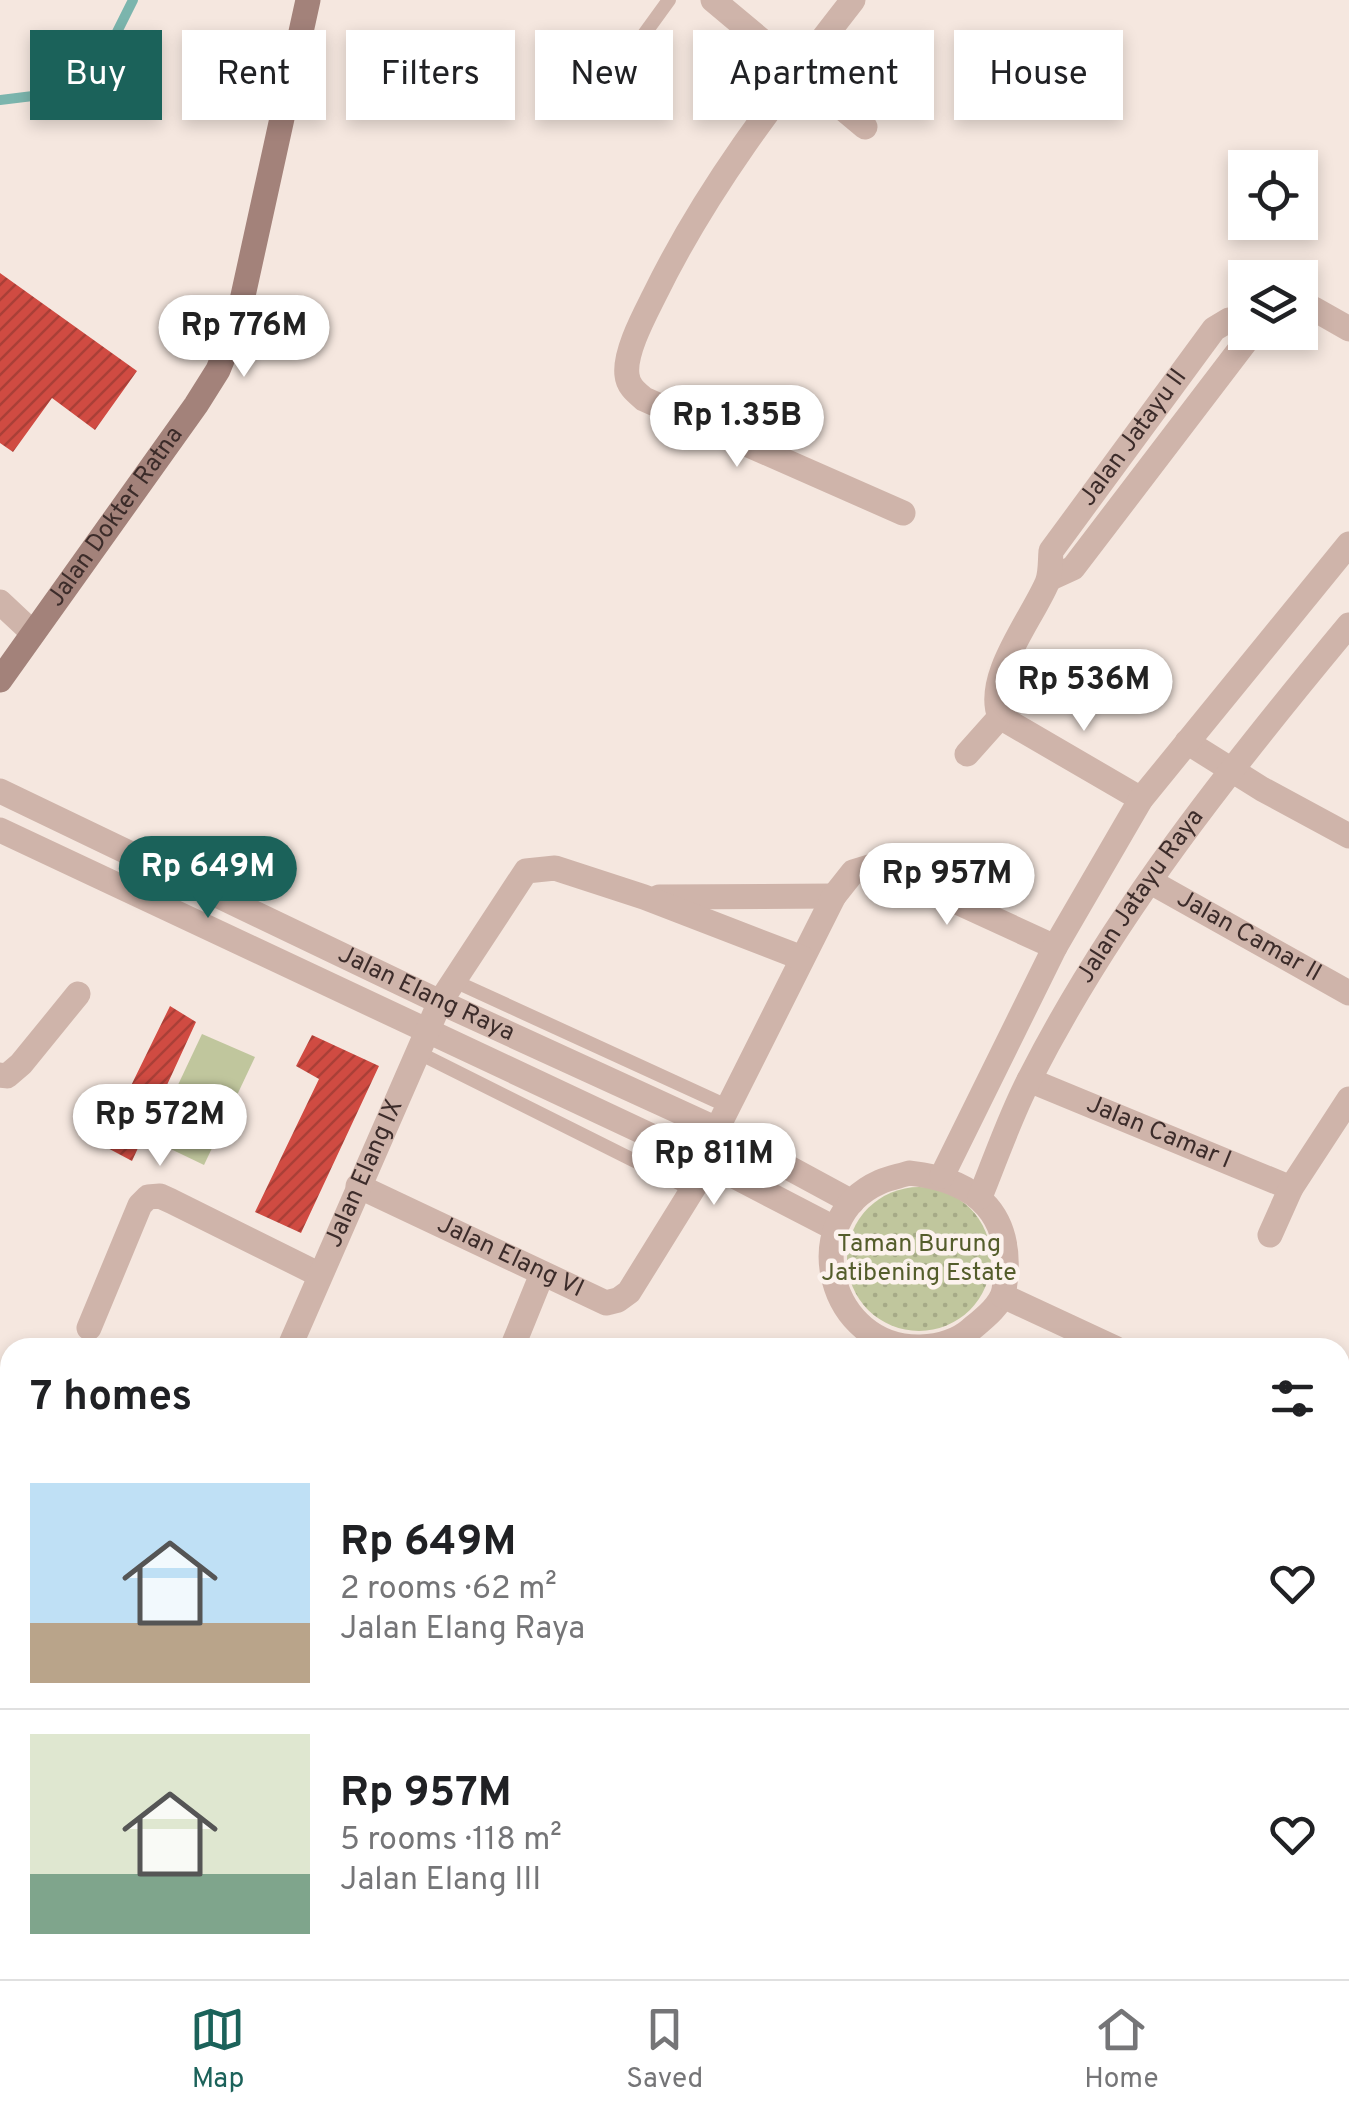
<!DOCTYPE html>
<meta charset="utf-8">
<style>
:root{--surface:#fff;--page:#f6f6f6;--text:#202124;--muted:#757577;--line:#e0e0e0;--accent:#1b625a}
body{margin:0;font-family:Overpass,sans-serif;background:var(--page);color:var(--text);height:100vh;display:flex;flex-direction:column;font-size:38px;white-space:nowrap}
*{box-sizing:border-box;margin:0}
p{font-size:32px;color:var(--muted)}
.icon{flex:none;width:55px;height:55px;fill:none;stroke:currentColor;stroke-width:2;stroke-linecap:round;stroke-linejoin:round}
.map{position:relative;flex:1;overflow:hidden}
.details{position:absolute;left:0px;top:1338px;width:1350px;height:642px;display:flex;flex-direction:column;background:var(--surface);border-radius:30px 30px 0 0;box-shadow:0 5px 15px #0003}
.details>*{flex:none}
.guide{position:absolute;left:30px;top:30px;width:1290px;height:90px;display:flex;gap:20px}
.tools{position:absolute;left:1228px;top:150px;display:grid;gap:20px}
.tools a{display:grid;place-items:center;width:90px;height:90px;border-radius:0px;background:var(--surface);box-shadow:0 5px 15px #0003;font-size:50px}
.price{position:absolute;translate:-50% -85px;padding:0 22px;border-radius:35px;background:#fff;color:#222;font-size:32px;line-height:65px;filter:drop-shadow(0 2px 5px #0008)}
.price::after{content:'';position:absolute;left:50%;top:60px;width:30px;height:22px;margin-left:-15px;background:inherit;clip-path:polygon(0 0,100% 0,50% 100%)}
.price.selected{background:var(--accent);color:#fff}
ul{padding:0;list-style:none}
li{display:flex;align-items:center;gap:30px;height:250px;padding:0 30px}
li+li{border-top:2px solid var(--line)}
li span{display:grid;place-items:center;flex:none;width:280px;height:200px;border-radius:0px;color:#555}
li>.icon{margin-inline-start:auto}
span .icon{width:120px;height:120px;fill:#fffc;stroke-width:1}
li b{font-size:42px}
h2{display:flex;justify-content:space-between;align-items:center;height:120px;padding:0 30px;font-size:42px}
.pill{padding:0 35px;border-radius:0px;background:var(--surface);box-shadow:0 5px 15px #0003;font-size:35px;line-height:90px}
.pill.selected{background:var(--accent);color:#fff}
.menu{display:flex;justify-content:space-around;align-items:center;height:140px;border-top:2px solid var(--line);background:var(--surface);font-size:28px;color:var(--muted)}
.menu a{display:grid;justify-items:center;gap:5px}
.menu .selected{color:var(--accent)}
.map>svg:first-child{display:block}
.green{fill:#c0c69d}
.park{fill:url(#park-dots)}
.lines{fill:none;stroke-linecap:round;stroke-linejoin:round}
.stream{stroke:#7bb5ad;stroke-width:10}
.building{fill:url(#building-hatch)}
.lane{stroke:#cfb4aa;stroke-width:14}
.street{stroke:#cfb4aa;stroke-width:25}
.secondary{stroke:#a3827a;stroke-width:25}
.labels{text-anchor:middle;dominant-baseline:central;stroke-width:9;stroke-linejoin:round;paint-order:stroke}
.street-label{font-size:25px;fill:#3c2c2a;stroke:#fcf2ed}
.park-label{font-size:25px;fill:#545d2b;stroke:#fcf2ed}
</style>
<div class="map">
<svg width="1349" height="1979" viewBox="0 0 1349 1979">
<defs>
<pattern id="park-dots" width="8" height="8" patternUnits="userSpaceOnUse" patternTransform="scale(2.5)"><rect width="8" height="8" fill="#c0c69d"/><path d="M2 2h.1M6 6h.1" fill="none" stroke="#a6aa87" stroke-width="1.8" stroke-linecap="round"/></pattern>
<pattern id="building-hatch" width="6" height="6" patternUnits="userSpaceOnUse" patternTransform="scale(2.5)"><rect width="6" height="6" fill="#d04b42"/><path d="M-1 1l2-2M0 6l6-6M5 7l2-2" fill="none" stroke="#aa3f37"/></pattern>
</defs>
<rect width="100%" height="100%" fill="#f5e7df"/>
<path class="green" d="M202,1034L255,1057L204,1165L152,1140Z"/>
<path class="park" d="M847 1259a72 72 0 1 1 144 0a72 72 0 1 1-144 0Z"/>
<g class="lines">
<path class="stream" d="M0,100L41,95L113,40L133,0"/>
</g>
<path class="building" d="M0,273L137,371L95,430L52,398L13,452L0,443Z
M170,1006L196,1022L132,1161L102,1145Z
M312,1035L379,1066L301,1233L255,1212L319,1079L296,1066Z"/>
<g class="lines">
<path class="lane" d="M624,62L669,0
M452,980L727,1106
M417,1052L693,1190"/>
<g class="street">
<path d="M713,0L865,127"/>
<path d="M853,0C779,95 707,187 654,296C644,316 624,353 627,375C628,386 636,392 644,399L903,513"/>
<path d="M1300,307L1314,309L1349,329"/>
<path d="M1049,579L1073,568L1253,332"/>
<path d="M0,602L33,633"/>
<path d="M1000,717L1141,799"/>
<path d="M1187,742L1262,789L1349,836"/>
<path id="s1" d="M967,754L1000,717C984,678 1031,620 1047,583C1051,574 1050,562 1051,551L1214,329L1229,320L1245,317"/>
<path id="s2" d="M0,791L440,1002L717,1129L852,1202"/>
<path d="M0,830L709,1163L836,1229"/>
<path id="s3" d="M1151,882L1349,993"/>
<path d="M659,897L834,896"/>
<path d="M0,1075L7,1076L21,1064L78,994"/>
<path id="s4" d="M1029,1080L1291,1188"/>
<path d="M717,1129L834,896L853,872L876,865L1055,947"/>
<path d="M909,1173C979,1180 1016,1217 1004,1290C1001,1306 982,1320 970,1330C956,1342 939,1346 921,1347C829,1350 795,1220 880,1182C889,1178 900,1176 909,1173Z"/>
<path d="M942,1176L1055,947L1141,799L1349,544"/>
<path id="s5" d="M358,1186L606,1303L618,1300L629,1292L709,1163"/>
<path id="s6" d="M980,1197C996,1158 1010,1116 1030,1078C1114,913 1231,767 1349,625"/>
<path d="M1270,1235L1291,1188L1349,1099"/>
<path d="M1003,1296L1115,1348"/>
<path d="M89,1328L140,1205L148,1197L160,1196L171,1201L318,1274"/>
<path id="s7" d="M289,1348L440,1002L526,871L555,868L644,897L802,958"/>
<path d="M512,1348L542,1274"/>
<path d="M0,1389L10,1397"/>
<path d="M1340,1451L1349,1455"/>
<path d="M0,1650L10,1636"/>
<path d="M1340,1723L1349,1703"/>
<path d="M1011,1970L1031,1979"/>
<path d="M560,1979L564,1970"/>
<path d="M607,1979L612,1970"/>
<path d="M961,1979L965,1970"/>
<path d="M1223,1979L1228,1970"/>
</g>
<path class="secondary" id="s8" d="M0,680L196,405L218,370L237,323L308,0"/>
</g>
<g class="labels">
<g class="street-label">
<text stroke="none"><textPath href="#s1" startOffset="368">Jalan Jatayu II</textPath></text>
<text stroke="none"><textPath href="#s8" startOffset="200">Jalan Dokter Ratna</textPath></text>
<text stroke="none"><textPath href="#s6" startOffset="342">Jalan Jatayu Raya</textPath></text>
<text stroke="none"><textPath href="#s3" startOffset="112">Jalan Camar II</textPath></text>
<text stroke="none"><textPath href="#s2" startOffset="472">Jalan Elang Raya</textPath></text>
<text stroke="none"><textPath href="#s4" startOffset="140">Jalan Camar I</textPath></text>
<text stroke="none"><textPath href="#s7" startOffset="190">Jalan Elang IX</textPath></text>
<text stroke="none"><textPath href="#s5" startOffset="168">Jalan Elang VI</textPath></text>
</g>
<g class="park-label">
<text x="919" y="1245">Taman Burung<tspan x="919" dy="29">Jatibening Estate</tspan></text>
</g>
</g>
</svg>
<div class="tools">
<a><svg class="icon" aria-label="locate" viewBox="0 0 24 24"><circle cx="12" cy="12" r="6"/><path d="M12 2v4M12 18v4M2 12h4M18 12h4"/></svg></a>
<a><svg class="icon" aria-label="layers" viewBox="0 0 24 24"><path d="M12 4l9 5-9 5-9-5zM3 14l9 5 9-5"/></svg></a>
</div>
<b class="price" style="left:244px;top:380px">Rp 776M</b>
<b class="price" style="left:737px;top:470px">Rp 1.35B</b>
<b class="price" style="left:1084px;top:734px">Rp 536M</b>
<b class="price selected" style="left:208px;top:921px">Rp 649M</b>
<b class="price" style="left:947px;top:928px">Rp 957M</b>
<b class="price" style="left:160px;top:1169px">Rp 572M</b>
<b class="price" style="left:714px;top:1208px">Rp 811M</b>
<div class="guide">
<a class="pill selected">Buy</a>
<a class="pill">Rent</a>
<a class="pill">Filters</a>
<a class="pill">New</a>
<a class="pill">Apartment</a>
<a class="pill">House</a>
</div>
<section class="details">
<h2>7 homes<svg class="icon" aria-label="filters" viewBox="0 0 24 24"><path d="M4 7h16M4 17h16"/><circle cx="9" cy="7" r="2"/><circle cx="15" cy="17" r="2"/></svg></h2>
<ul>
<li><span style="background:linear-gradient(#bfe0f5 70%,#b9a48a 0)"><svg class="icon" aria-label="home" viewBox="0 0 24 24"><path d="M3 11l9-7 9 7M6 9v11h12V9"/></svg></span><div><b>Rp 649M</b><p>2 rooms · 62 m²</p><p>Jalan Elang Raya</p></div><svg class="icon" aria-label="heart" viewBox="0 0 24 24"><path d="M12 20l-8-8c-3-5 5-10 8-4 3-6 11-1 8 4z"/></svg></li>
<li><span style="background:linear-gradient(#dfe7d0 70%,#7fa58c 0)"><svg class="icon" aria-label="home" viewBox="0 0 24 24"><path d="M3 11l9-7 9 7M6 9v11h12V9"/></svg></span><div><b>Rp 957M</b><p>5 rooms · 118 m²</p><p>Jalan Elang III</p></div><svg class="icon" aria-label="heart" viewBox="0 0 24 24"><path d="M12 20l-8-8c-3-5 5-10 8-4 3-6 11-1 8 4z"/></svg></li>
</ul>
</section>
</div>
<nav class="menu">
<a class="selected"><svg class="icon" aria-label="map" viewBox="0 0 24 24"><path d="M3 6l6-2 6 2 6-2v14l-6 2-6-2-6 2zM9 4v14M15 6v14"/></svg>Map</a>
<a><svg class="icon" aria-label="saved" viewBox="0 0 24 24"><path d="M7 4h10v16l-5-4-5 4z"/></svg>Saved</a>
<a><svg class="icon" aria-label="home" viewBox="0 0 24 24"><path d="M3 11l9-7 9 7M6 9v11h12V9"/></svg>Home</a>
</nav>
